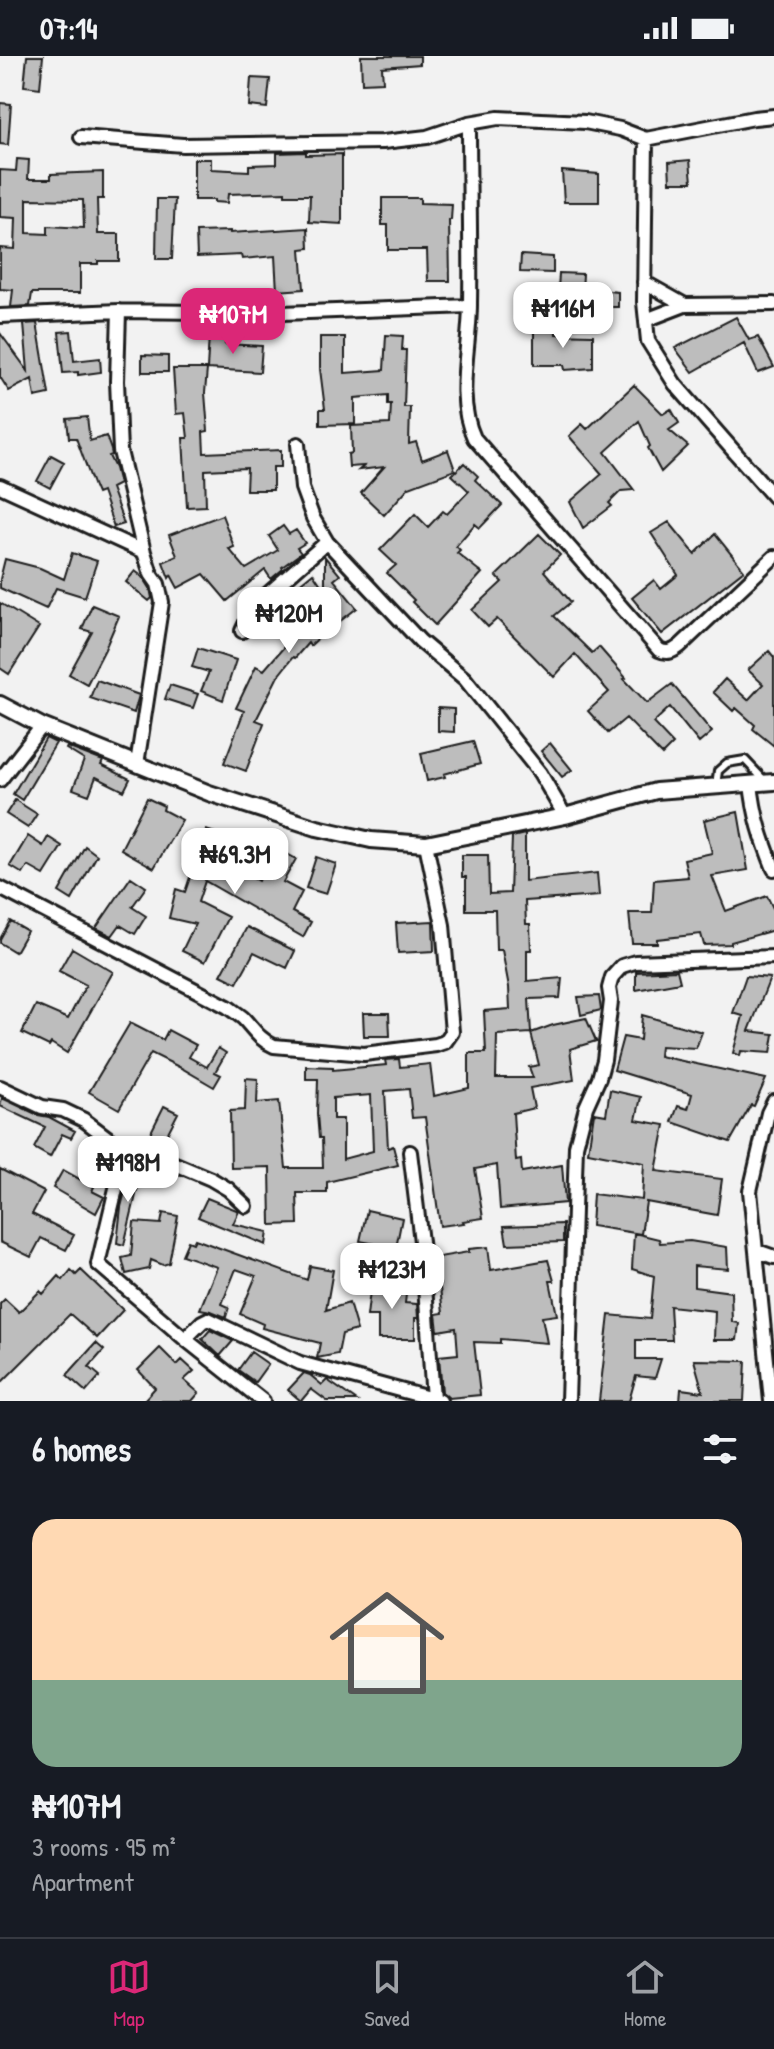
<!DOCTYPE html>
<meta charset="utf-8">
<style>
:root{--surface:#171b24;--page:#242831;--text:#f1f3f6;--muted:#9ea1a6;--line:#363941;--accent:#db2777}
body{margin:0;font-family:"Patrick Hand",sans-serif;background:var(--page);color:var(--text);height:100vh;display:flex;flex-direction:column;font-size:30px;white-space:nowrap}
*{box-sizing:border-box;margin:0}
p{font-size:26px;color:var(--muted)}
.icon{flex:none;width:44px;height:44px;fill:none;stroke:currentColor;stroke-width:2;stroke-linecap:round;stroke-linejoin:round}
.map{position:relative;height:1345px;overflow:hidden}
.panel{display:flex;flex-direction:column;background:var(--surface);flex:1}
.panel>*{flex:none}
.price{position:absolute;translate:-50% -68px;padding:0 18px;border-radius:16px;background:#fff;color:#222;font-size:26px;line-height:52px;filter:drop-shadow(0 2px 4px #0008)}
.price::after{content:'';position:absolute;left:50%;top:48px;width:24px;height:18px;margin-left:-12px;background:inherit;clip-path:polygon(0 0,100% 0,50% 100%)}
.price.current{background:var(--accent);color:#fff}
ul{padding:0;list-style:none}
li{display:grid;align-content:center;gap:16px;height:424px;padding:0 32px}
li span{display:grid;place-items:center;height:248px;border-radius:24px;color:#555}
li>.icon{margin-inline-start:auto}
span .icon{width:144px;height:144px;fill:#fffc;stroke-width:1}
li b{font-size:34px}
h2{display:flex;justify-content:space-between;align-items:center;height:96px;padding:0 32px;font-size:34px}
.status{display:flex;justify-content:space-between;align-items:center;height:56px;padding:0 40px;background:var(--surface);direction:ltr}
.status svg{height:22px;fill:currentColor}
.dock{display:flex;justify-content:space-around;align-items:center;height:112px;border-top:2px solid var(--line);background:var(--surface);font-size:22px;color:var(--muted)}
.dock a{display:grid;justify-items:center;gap:4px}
.dock .current{color:var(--accent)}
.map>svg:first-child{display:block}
.building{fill:#bdbdbd;stroke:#1c1c1c;stroke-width:2;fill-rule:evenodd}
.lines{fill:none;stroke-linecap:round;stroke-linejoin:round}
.service-casing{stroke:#1c1c1c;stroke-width:12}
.minor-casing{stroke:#1c1c1c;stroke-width:18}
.tertiary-casing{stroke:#1c1c1c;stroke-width:20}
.service{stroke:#fff;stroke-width:6}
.minor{stroke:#fff;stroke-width:12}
.tertiary{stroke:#fff;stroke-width:14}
</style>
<div class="status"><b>07:14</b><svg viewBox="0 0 49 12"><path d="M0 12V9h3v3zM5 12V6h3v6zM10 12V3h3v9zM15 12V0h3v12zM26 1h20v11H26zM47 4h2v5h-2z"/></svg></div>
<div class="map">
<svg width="774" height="1345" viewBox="0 0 774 1345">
<rect width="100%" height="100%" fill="#f2f2f2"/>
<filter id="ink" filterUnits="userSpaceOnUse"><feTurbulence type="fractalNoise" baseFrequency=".0125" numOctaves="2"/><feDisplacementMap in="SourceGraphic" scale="16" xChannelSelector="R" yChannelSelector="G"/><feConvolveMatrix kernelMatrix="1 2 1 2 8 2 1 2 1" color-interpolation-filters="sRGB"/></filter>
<g filter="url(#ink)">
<path class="building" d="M27,0H43L40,32L24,30Z
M361,0H420V8L382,11L383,26L362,27Z
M251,22L270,23L267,52L249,50Z
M0,47L11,48L8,89L0,88Z
M306,96V99L342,98V168L309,166L310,139H285V136L228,138L227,147L214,146V144H194V103H211V113L249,115V109L277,108V97Z
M17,103L29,104L28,123H51V118L103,116V143H97L98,178H119V205H98V208H80V237H32L30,250L11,251L13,234L0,233V192L15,193L16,162L0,161V114L16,115ZM27,143L83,144L84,172L48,170V178L27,177Z
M690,104L692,126H670L669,106Z
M562,115L599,118V146H564Z
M382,142H420V147L452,148L451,164H449L450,225H428L427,194H388V169H382Z
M157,143H175L172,203H156Z
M308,172L309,192L301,193L304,233L277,235L275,200L242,203L241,199L197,201L196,176L230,175V177Z
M521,199L553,201V217L520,216Z
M559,217L583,218L582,235L558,234Z
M598,234L618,236V251H597Z
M736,261L749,284L758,281L774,311L758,317L744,287L693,316L675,292Z
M37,267L49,338L35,341L32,323L9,335L0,321V277L28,315L24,268Z
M534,274H556V278L593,279V312L565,314L564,309H534Z
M71,275L74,305L100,302L101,316L78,319V316L63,317L59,276Z
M209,279L226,281L225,288L262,290L260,316L207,313Z
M386,279L403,280L402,294H406L404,351H410L409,388L416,386L422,404L448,394L455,414L409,431L384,459L361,437L384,411L359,414L364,410L349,411L348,398L352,397L351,370L390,368L391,348H388V339L355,342V368L320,369V353H325L320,313V281H345V317L384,314Z
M142,299L168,300V316H142Z
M173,313H207L205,337L208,375L203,376L204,397L281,394V411H273V434H246L247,412L205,414L206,450L187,451L183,382H188L185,357L176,358Z
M634,329L663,358L671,353L679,367L669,374L688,390L661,416L648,392L650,390L639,365L605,396L634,434L621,435L609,447L612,450L583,472L570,446L602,418L569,380L582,368L587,373Z
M87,361L90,385L106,380L111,394L112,399L109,400L115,412L119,428L111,432L124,468L114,471L102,436L97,438L94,431L76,382H69L67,363Z
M51,399L64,406L50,432L37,425Z
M464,407L478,420L475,424L502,449L480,472L475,468L456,490L460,494L457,497L482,517L435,569L412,546L414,544L387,517L396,509L380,494L415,458L428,471L443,455L447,458L469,435L452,419Z
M222,459L234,491L229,493L246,513L278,494L269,480L283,470L289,478L296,474L305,487L297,492L301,497L282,511L283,513L271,523L265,514L227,545L204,518L178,532L171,519L169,522L163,506L177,500L169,479Z
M669,466L695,498L715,478L744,514L662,578L632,542L654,524L661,533L678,519L651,477Z
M539,478L560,499L544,515L571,546L554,560L592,597L599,591L626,622L624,623L647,647L672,628L712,676L699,687L670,651L653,667L673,688L662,699L626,662L608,677L588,655L609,636L575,598L554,621L497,563L488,571L472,554L502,526L496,520Z
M72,497L97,505L85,541L56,532L46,553L0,532V523L5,503L40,512L64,523Z
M325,501L340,519L334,524L357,552L339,566L338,564L310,590L308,587L295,602L293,601L278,620L256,664L264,667L246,715L224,707L244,655L236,652L256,610L264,614L297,576L289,567L299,559L284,541L313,517L325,535Z
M135,515L143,521L150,532L152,542L149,545L126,526Z
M0,547L39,571L9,618L0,612Z
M92,549L119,560L105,593L87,628L69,618L92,576L82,573Z
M198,592L236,604L223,644L201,635L209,616L192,611Z
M769,595L774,601V690L753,673L755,669L736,652L733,655L713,636L725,623L748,644L763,628L748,614Z
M97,624L139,639L134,657L90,642Z
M170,629L198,638L193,652L165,643Z
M438,652L454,653V676L438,675Z
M46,682L56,687L22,744L13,738Z
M473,685L480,708L444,718L445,721L427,725L421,697Z
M550,687L572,714L562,721L541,695Z
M67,691L103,705L101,709L130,723L124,735L96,721L89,739L73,733L84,704L66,693Z
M147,742L164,750L163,754L182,764L154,812L121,793Z
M15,744L37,758L28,772L6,758Z
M738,756L748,814L712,820L726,855L767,840L774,854V874L731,886V888L704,889L701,878L657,883V887H632L629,857H652L654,824L688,821L684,803L712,797L704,764Z
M206,774L221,779L214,800L258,825L276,792L296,803L283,826L302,836L292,856L311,866L303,881L205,825L198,846L228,861L205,906L182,895L195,868L169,862L176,833L185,836Z
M525,778V825L597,817L599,840L525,845L526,868H530L531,894H527V925L562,922L560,942L529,943L531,977L553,969L586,962L596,985L570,993L574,1024L530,1032L534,1052L513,1057L516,1105L521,1104L522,1116L562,1109L565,1147L500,1153L497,1109L475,1113L483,1162L463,1165L464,1167L440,1170L425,1061L412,1062L409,1033L385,1035L388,1092L393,1090L398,1109L327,1126V1137H297L298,1168L271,1169L270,1111L231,1112L230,1055L245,1054L246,1022L258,1023L257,1047L279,1045L286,1112H323L322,1082H319L317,1058L318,1023H306V1010L333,1011V1014L386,1009L385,1004L399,1003L400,1011L430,1008L434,1040L469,1032V997H486L484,955L510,953L509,931L502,894H496L495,854H466V821H462V799H488L489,838L510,837L512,781ZM531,977L539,1009L529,1011L533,1022H496L497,979ZM371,1039L373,1095L343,1103V1063H333V1042Z
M28,780L43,790L48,781L62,790L44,819L28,810L23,818L10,810Z
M85,790L97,799L72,844L59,836Z
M316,801L336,808L326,838L306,832Z
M131,821L146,831L132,851L146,860L135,878L120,869L112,880L96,872Z
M10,865L27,875L15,896L0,887V883Z
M433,865L434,895L398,897L396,867Z
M247,871L295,895L287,912L254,896L237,927L221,919Z
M72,892L113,916L67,997L51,987L49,990L22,977L36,949L68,963L86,929L59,915Z
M677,914L680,926L636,934V916Z
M746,920L770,922L749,975L774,978L771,997L741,995L740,1000L733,997L743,960L733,957Z
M599,940L601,954L581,959L578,941Z
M363,957H389L390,980H364Z
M642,959L702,976L696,992L660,990L659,1000L766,1023L754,1050L751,1049L730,1086L672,1066L678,1050L688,1053L692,1038L614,1014L623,981L640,984Z
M130,967L163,984L168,974L196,989L189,1001L207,1011L218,992L226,997L215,1016L221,1019L214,1031L183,1013L151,997L119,1053L89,1036Z
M610,1034L641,1041L636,1064L665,1069L656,1115L722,1123L717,1159L646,1146L641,1178L591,1170L593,1138L642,1144L644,1107L588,1096L594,1057L606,1059Z
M2,1042L38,1059L49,1061L75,1075L71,1082L62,1078L50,1101L34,1092L45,1071L0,1050Z
M164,1050L178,1057L160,1092L148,1087L150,1083L148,1082Z
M131,1112L142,1114L124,1189L117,1187L121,1151Z
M0,1113L44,1136L32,1158L74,1179L66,1194L41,1182L31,1201L0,1186Z
M63,1114L94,1131L92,1135L104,1141L96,1157L53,1132Z
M207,1142L239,1155L233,1168L268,1176L266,1189L198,1161Z
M367,1154L402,1162L396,1192L360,1185Z
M163,1157L178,1160L169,1207L163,1209L151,1204L149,1213L126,1218L122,1202L131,1200L134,1166L161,1168Z
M563,1168V1186L507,1188L504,1170Z
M634,1177L659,1183L660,1187L690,1185L727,1191L728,1213L694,1210V1231L731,1236L732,1266L739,1267L737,1284H714L715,1255L670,1250L672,1284H636V1303H661L655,1322L636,1320L629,1345H599L609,1259L650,1263L654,1220L632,1213Z
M195,1183L307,1224L310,1210L333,1214L326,1254L349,1247L357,1274L342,1278L338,1298L317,1302L320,1287L262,1272L263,1268L240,1258L256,1220L236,1213L222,1248L229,1251L226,1261L211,1255L200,1253L217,1211L182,1199L188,1185L193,1187Z
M488,1191L491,1214L548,1204L554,1225H550L557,1259L542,1261L547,1287L500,1283V1287L474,1286L480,1339L449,1342L442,1336L439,1300L458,1298L456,1272L438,1275L436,1258L443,1257L438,1215L435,1216L433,1202L469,1196V1193Z
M71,1214L76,1219L81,1214L123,1254L97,1282L70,1258L0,1328V1248L5,1243L19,1256L40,1235L43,1238L59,1220L63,1224Z
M371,1226L407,1230L405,1247L417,1248L418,1262H415V1283H378V1260H367Z
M210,1274L233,1285L220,1300L202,1283Z
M96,1287L104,1294L89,1311L100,1320L86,1336L67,1319Z
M160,1292L177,1309L182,1304L194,1315L184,1324L199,1337L192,1345H143L155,1332L138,1314Z
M251,1296L268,1308L255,1326L238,1314Z
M694,1304L746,1305L744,1345H680L681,1333L703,1336Z
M304,1317L310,1319L322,1329L327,1324L357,1345H327L311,1333L301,1345L288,1334Z"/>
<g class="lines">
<g class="service-casing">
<path id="service" d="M716,729L718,715L727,707L745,704L764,724"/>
</g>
<g class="minor-casing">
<path id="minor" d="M469,67C469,127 471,188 470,248C470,292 455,341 474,382L659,594C668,598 672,596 680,590L774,501
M81,81L183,89L383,86L427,81L469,67L498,62L585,66L620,73L646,83L754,62L774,60
M646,83L644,246L648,285L675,328L774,441
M644,226L685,249L774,248
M119,255L117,325L120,395L144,496L151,518L158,528L162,546L137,708
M0,260L119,255L282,257L470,250
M646,264L685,249
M298,388L302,432L313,462L327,486L420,585L465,623L540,717L565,760
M0,430L144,496
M242,575L254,550L327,486
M0,724L42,670
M751,727C754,759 762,783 774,813
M0,832L228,951C233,955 240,959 244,963C254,974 260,984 274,990L364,998L436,989L445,986L452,976L443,869L426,788
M0,1031L42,1051L63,1054L84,1064L125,1095L142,1094L211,1123L228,1133L246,1150
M125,1095L98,1208L185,1283L263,1345
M410,1096L423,1202L433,1343
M757,1195L774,1201
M185,1283L202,1266L208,1263L300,1307L440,1345
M568,1345L576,1090L586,1051L599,1022L604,1004L611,945L609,932L612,921L622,910L635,906L774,901
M771,1345L750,1135L768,1057L774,1045"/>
</g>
<g class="tertiary-casing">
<path id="tertiary" d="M0,648L42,670L209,737L317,772L371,784L426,788L565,760L656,735L774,726"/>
</g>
<use href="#service" class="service"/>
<use href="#minor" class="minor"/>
<use href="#tertiary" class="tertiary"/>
</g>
</g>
</svg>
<b class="price" style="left:563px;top:294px">₦116M</b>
<b class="price current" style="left:233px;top:300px">₦107M</b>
<b class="price" style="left:289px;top:599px">₦120M</b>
<b class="price" style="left:235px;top:840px">₦69.3M</b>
<b class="price" style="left:128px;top:1148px">₦198M</b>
<b class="price" style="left:392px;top:1255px">₦123M</b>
</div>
<section class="panel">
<h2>6 homes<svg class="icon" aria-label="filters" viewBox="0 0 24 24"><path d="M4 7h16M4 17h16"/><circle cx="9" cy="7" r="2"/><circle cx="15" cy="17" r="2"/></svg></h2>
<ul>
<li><span style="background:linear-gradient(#ffd9b3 65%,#7fa58c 0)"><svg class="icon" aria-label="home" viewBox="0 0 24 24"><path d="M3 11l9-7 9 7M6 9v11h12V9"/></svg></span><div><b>₦107M</b><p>3 rooms · 95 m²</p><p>Apartment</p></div></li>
</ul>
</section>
<nav class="dock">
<a class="current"><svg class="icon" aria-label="map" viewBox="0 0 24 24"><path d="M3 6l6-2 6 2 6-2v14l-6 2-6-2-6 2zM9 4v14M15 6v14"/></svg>Map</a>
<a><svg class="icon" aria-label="saved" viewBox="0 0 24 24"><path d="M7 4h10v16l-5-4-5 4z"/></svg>Saved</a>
<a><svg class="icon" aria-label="home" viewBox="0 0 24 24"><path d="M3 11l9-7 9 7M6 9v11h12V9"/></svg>Home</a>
</nav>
